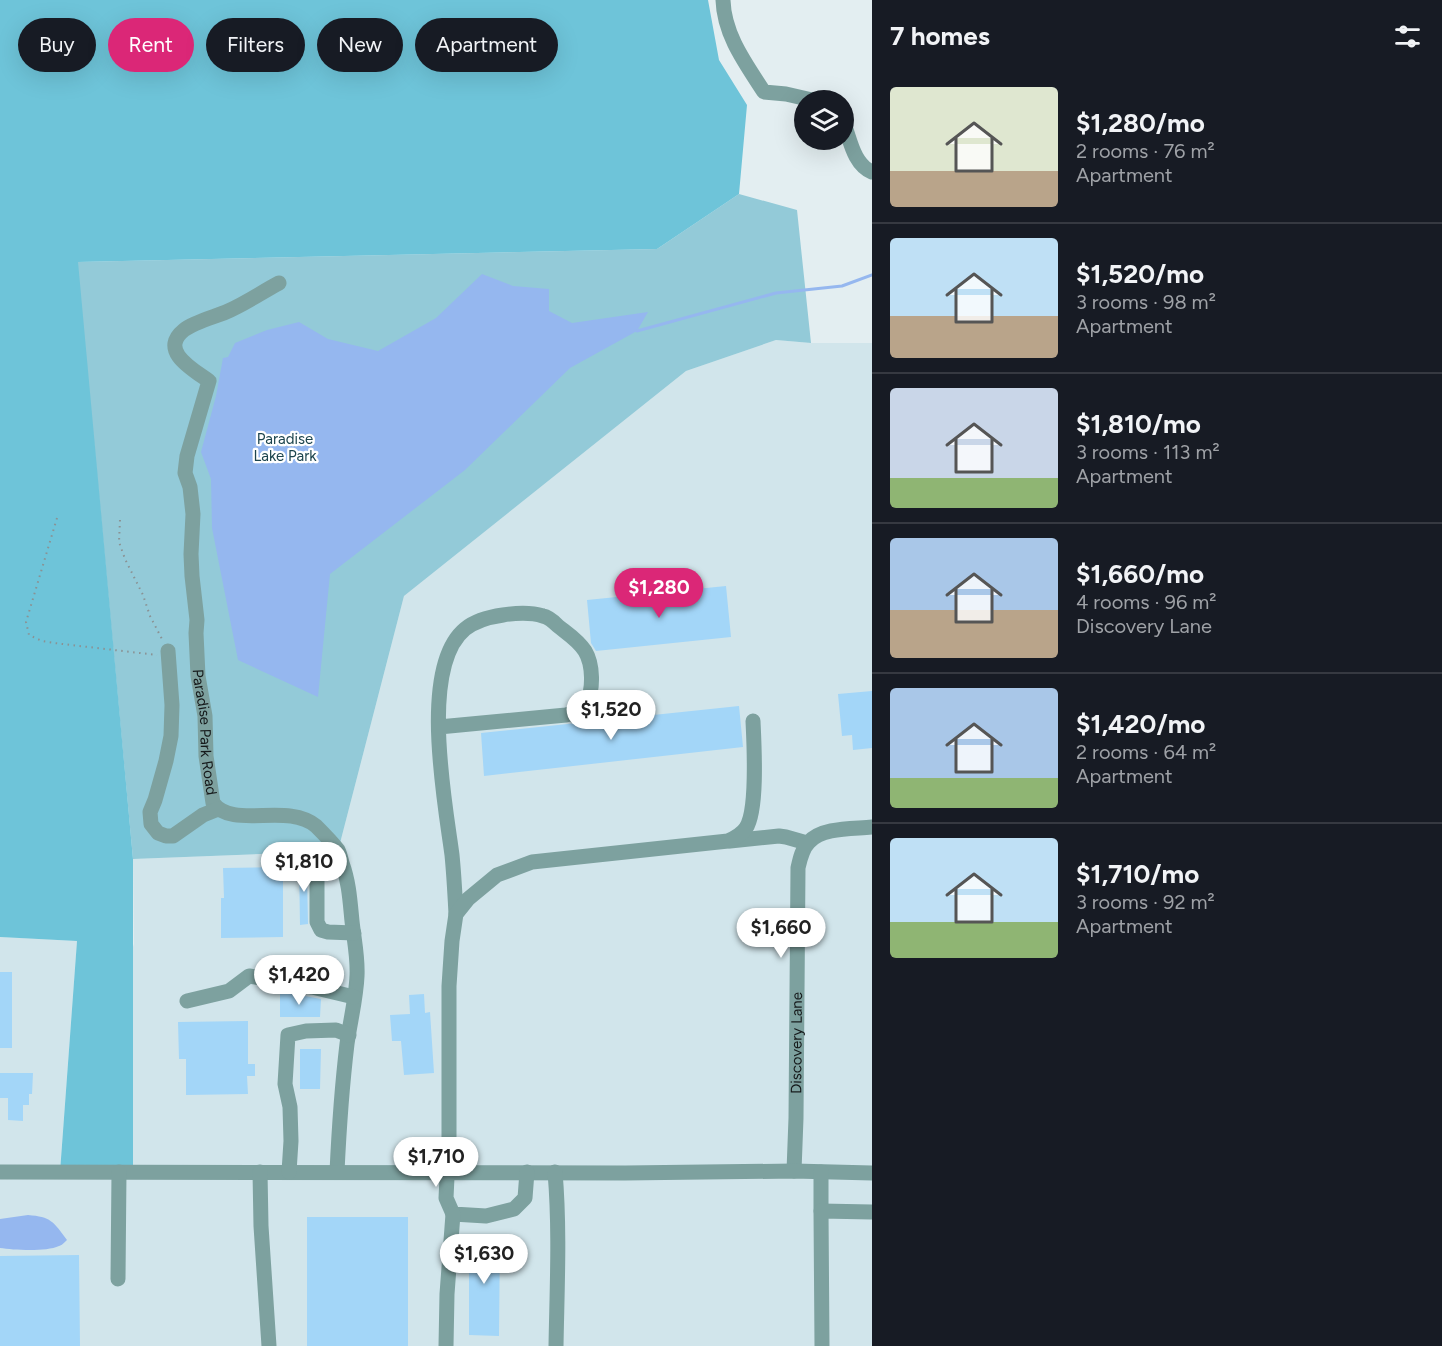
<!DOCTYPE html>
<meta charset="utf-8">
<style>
:root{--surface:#171b24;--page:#20242c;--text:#f1f3f6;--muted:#9ea1a6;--line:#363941;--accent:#db2777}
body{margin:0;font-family:Figtree,sans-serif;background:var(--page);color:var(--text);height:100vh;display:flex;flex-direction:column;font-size:22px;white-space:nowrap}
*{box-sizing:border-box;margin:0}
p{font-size:20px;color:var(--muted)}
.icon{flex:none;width:33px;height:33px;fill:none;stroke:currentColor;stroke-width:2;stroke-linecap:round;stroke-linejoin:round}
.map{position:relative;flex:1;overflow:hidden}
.sheet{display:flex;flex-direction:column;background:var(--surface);width:570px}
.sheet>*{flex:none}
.banner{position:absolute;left:18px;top:18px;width:570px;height:54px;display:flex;gap:12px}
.tools{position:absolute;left:794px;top:90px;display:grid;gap:12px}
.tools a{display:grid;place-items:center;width:60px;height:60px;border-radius:50%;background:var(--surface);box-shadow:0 6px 24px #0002;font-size:30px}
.price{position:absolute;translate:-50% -51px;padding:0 14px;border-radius:21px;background:#fff;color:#222;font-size:20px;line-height:39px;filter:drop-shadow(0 2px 3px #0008)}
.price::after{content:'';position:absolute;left:50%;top:36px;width:18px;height:14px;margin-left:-9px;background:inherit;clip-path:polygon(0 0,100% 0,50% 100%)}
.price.on{background:var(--accent);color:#fff}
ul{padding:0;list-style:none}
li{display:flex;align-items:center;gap:18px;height:150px;padding:0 18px}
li+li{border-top:2px solid var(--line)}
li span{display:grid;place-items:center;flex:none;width:168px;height:120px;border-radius:6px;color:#555}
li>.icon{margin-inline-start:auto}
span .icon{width:72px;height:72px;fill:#fffc;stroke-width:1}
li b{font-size:26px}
h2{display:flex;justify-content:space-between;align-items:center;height:72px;padding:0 18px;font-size:26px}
.pill{padding:0 21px;border-radius:27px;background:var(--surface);box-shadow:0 6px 24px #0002;font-size:21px;line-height:54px}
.pill.on{background:var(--accent);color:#fff}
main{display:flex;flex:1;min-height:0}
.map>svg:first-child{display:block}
.built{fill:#d1e5eb}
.green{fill:#93cad8}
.forest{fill:#6ec4d9}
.water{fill:#95b7ef}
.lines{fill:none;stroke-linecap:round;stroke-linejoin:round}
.stream{stroke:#95b7ef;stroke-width:3}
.building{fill:#a3d6f8}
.path{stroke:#8a9294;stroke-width:2;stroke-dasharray:1.5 4.5;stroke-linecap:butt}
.minor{stroke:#7da19f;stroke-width:15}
.labels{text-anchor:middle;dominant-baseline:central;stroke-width:4.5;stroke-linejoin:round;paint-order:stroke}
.park-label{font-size:15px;fill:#1c444d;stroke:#fff}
.street-label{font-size:15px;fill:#161a1b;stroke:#fff}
</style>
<main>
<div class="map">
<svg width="872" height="1346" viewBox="0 0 872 1346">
<rect width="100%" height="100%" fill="#e3eef1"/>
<path class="built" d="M776,340L811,343H872V1346H0V937L77,941L60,1171L134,944L133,859L338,851L404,596L686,371Z"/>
<path class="green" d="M739,194L797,210L811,343L776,340L686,371L404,596L338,851L133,859L77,262L657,249Z"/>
<path class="forest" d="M0,0H708L719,60L747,105L739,194L657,249L78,262L133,859V1172H60L77,941L0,937Z"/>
<path class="water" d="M482,274L513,286L549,289V311L572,323L648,312L637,331L570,368L465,470L330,574L318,697L238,660L212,528L211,479L201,452L216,396L223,358L228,357L235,343L267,330L299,322L328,339L378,351L436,318Z
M28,1215C51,1217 53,1221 67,1240C65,1242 61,1246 59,1246C46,1252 14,1250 0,1248V1219Z"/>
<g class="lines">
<path class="stream" d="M637,331L776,293L842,286L872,275"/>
</g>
<path class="building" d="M726,586L731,637L596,651L591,643L587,600Z
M872,691V748L853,750L852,735L842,736L838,694Z
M739,706L743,747L484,776L481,733Z
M299,864H309V870L307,875L308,924L300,925Z
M283,867V937L221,938V898H224L223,868Z
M0,972H12V1048H0Z
M280,993H289L321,999L320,1017H280Z
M424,994L425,1013L430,1012L434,1073L404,1075L401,1041H392L390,1015L410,1014L409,995Z
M248,1021V1064H255V1076H247L248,1094L186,1095V1059H179L178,1022Z
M300,1049H321L320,1089H300Z
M0,1073H33L32,1094H29V1105H23V1121L8,1120V1098H0Z
M307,1217H408V1346H307Z
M469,1236H500L499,1336L469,1335Z
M79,1255L80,1346H0V1256Z"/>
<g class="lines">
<path class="path" d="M57,518L26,622L29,635L42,641L54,643L157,655
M120,520L119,542L125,559L143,595L150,616L163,641"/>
<g class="minor">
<path d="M723,0C724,35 746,64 764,92L786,94L812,100"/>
<path d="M843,121C850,138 853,164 872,172"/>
<path id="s1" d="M279,283C262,292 245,304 226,312C214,317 194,322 184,330C158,351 194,370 209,381L187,456L185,473L190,487L193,514L191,554L192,576L197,620L196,633L198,676L205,716L206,756L213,803C233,830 287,802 316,826C323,833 332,842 338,850C340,854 341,859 342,863C349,882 350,901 352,921C354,940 358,957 357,976C356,999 350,1022 347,1044C342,1086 339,1129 337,1172"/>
<path d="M168,651L172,705L171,736L166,761L155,800L150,812L151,824L158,833L166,836H173L203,815L218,809"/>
<path d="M439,727L566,715C574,713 581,711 586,704C594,690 593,664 585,651C578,640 568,634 558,626C554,622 549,617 543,616C530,612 516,613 503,615C489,617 476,620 465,629C419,667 445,802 452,855C454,875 455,895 456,914"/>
<path d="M730,841L779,836L786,837L807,843"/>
<path d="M317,875V922L321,930L328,932L354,933"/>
<path d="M187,1001L229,991L249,976L312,987L354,997"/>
<path id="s2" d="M794,1171L796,1118L798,868C800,859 802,849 809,842C822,827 853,829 872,827"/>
<path d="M0,1172L625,1173L794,1171L872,1173"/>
<path d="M260,1172L261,1226L269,1346"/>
<path d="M289,1172L291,1141L290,1107L285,1084L288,1035L306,1031L336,1030L349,1035"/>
<path d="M527,1172L525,1198L514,1209L486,1216L453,1214L446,1198L449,1136V986L452,941L456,914L468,899L497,875L532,862L728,841C735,838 742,834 746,828C758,810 754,744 753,721"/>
<path d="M555,1172C560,1230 557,1288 556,1346"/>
<path d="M821,1172V1211"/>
<path d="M118,1279L119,1172"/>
<path d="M446,1346L447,1294L453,1214"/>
<path d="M822,1346L821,1211L872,1212"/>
</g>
</g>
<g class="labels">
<g class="park-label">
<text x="285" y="439">Paradise<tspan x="285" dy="17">Lake Park</tspan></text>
</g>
<g class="street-label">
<text stroke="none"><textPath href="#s1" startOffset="532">Paradise Park Road</textPath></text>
<text stroke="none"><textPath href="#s2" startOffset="128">Discovery Lane</textPath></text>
</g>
</g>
</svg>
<div class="tools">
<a><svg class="icon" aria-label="layers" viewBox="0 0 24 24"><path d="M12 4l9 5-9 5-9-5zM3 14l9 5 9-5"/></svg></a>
</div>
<b class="price on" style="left:659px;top:619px">$1,280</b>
<b class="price" style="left:611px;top:741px">$1,520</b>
<b class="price" style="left:304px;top:893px">$1,810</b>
<b class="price" style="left:781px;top:959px">$1,660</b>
<b class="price" style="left:299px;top:1006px">$1,420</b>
<b class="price" style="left:436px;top:1188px">$1,710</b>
<b class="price" style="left:484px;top:1285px">$1,630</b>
<div class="banner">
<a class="pill">Buy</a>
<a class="pill on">Rent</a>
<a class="pill">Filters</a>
<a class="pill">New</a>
<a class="pill">Apartment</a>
</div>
</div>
<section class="sheet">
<h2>7 homes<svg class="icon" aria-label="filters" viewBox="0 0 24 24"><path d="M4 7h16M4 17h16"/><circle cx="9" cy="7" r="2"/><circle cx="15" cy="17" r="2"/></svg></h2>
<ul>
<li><span style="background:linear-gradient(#dfe7d0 70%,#b9a48a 0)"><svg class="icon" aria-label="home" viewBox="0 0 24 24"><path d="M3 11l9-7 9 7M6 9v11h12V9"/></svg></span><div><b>$1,280/mo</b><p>2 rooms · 76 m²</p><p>Apartment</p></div></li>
<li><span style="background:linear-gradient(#bfe0f5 65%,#b9a48a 0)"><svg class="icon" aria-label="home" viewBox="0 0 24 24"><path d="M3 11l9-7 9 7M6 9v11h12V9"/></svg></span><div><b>$1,520/mo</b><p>3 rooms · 98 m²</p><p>Apartment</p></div></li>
<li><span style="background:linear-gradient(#c9d6e8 75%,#8fb573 0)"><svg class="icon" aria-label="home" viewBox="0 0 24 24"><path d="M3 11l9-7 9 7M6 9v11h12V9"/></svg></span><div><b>$1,810/mo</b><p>3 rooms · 113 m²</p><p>Apartment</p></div></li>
<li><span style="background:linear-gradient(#a9c7e8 60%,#b9a48a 0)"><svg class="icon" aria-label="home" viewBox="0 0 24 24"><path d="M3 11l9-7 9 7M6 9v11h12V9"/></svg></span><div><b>$1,660/mo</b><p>4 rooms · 96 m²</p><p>Discovery Lane</p></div></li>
<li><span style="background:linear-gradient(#a9c7e8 75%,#8fb573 0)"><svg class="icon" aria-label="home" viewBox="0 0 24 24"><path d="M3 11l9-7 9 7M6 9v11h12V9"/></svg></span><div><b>$1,420/mo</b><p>2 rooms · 64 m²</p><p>Apartment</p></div></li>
<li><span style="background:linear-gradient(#bfe0f5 70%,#8fb573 0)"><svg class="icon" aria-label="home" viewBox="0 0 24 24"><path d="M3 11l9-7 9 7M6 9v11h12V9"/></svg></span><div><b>$1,710/mo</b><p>3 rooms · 92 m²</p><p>Apartment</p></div></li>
</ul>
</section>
</main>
